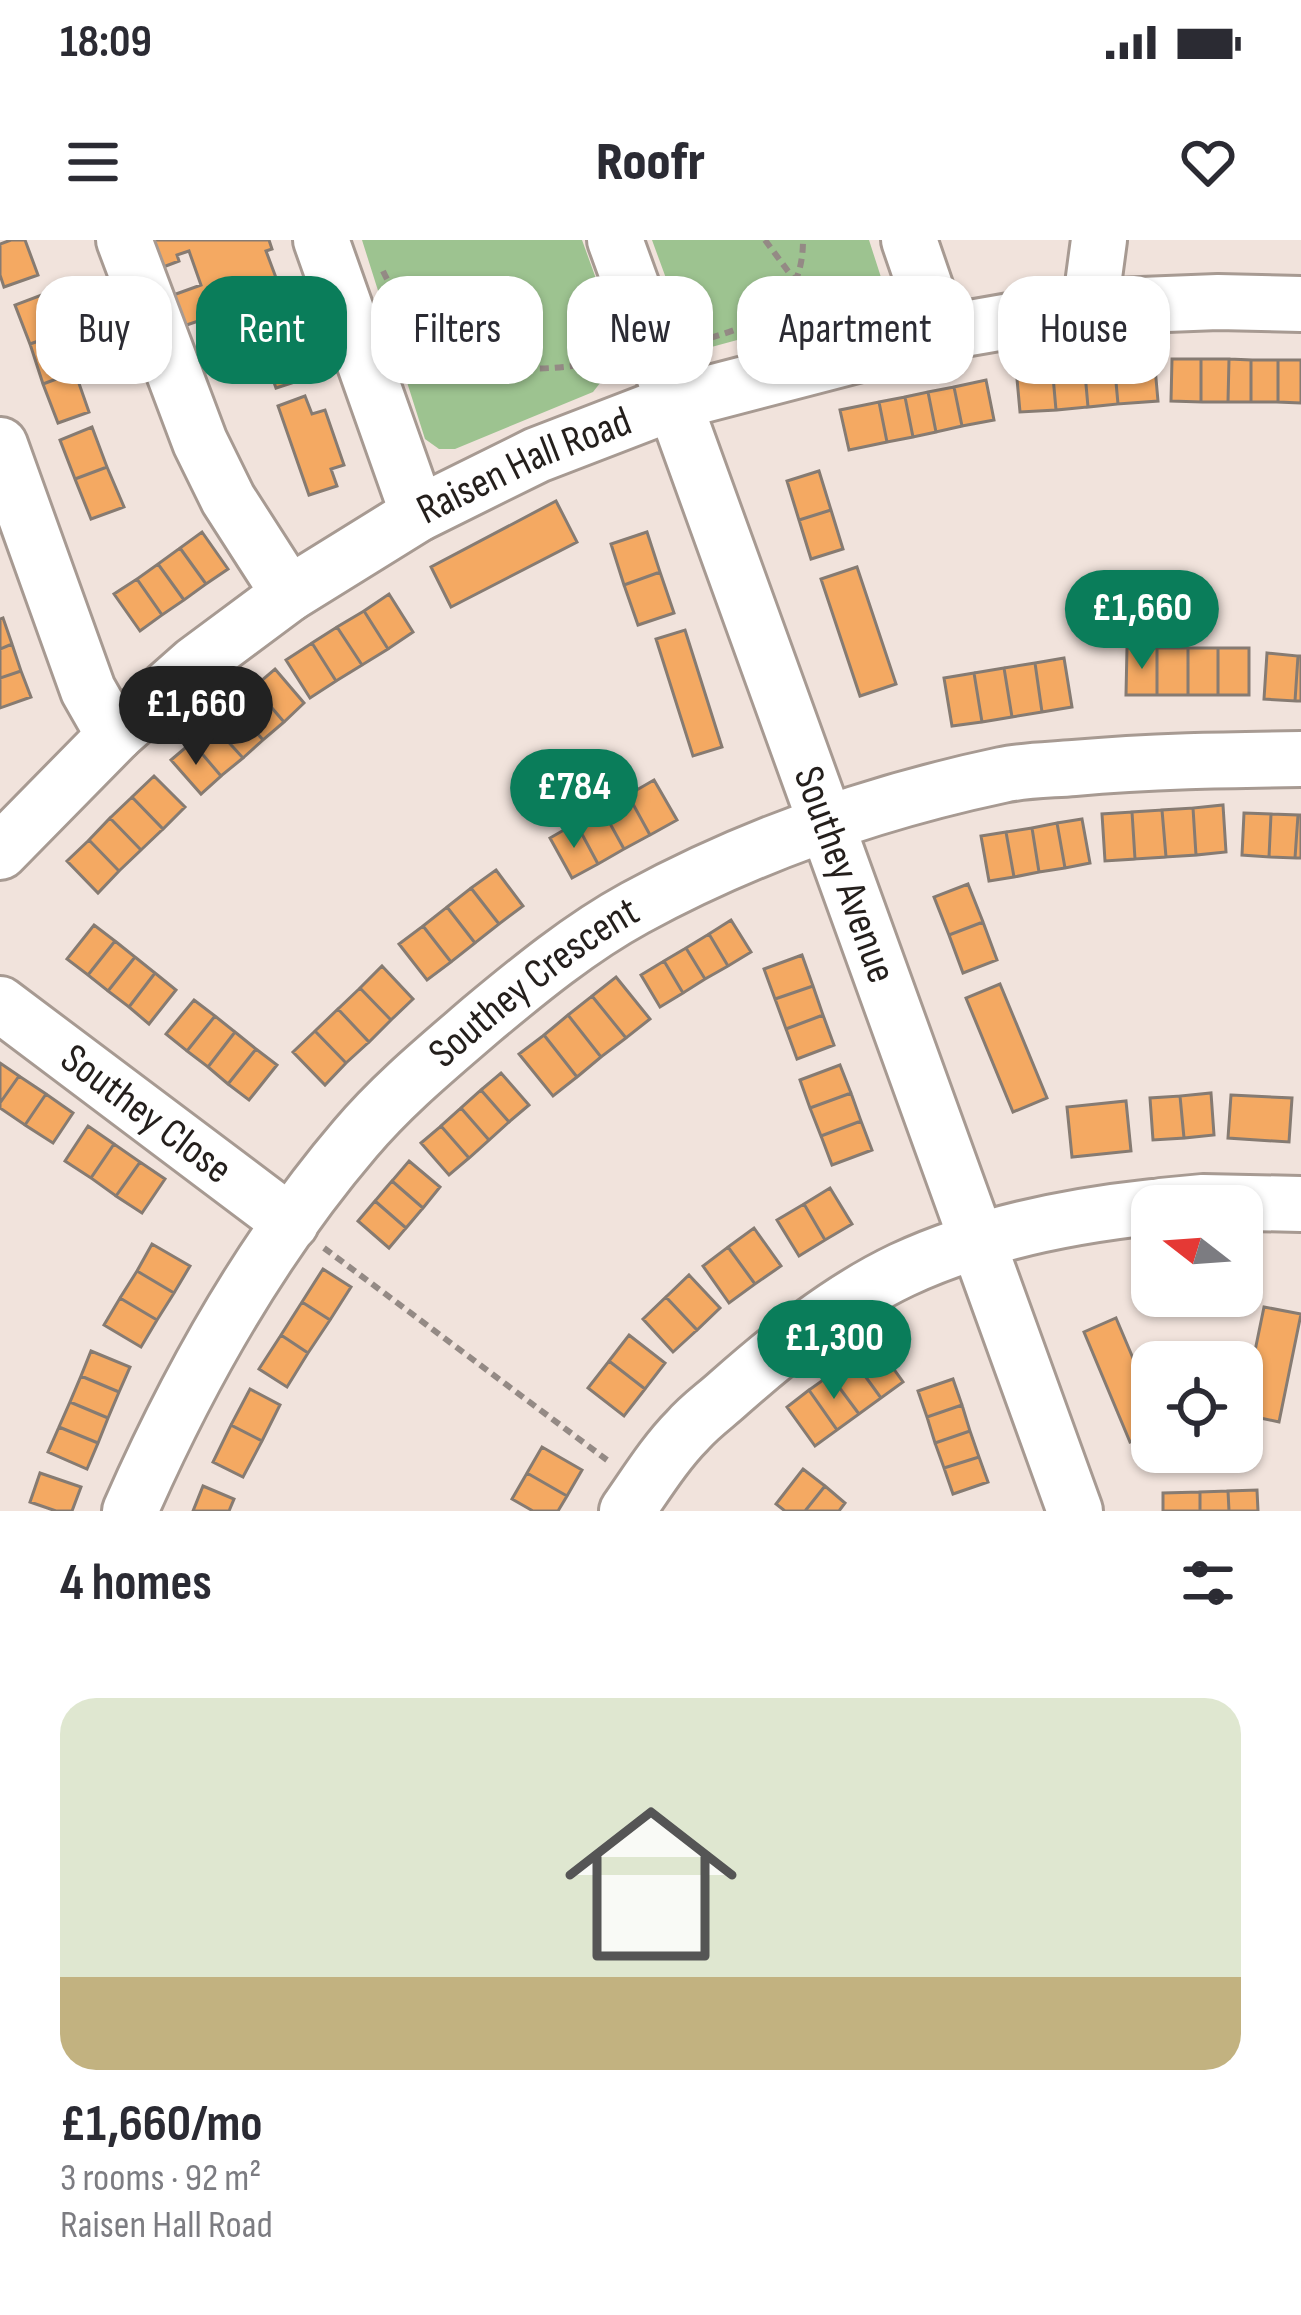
<!DOCTYPE html>
<meta charset="utf-8">
<style>
:root{--surface:#fff;--page:#f2f2f3;--text:#2b2b33;--muted:#7c7c81;--accent:#0a7d5a}
body{margin:0;font-family:"Sofia Sans Condensed",sans-serif;background:var(--page);color:var(--text);height:100vh;display:flex;flex-direction:column;font-size:45px;white-space:nowrap}
*{box-sizing:border-box;margin:0}
p{font-size:39px;color:var(--muted)}
.icon{flex:none;width:66px;height:66px;fill:none;stroke:currentColor;stroke-width:2;stroke-linecap:round;stroke-linejoin:round}
.map{position:relative;height:1271px;overflow:hidden}
.details{display:flex;flex-direction:column;background:var(--surface);flex:1}
.details>*{flex:none}
.guide{position:absolute;left:36px;top:36px;width:1230px;height:108px;display:flex;gap:24px}
.needle{width:78px;rotate:287deg}
.controls{position:absolute;left:1131px;top:945px;display:grid;gap:24px}
.controls a{display:grid;place-items:center;width:132px;height:132px;border-radius:24px;background:var(--surface);box-shadow:0 3px 9px #0004;font-size:60px}
.price{position:absolute;translate:-50% -102px;padding:0 27px;border-radius:42px;background:var(--accent);color:#fff;font-size:39px;line-height:78px;filter:drop-shadow(0 3px 6px #0008)}
.price::after{content:'';position:absolute;left:50%;top:72px;width:36px;height:27px;margin-left:-18px;background:inherit;clip-path:polygon(0 0,100% 0,50% 100%)}
.price.selected{background:#222;color:#fff}
ul{padding:0;list-style:none}
li{display:grid;align-content:center;gap:24px;height:636px;padding:0 60px}
li span{display:grid;place-items:center;height:372px;border-radius:36px;color:#555}
li>.icon{margin-inline-start:auto}
span .icon{width:216px;height:216px;fill:#fffc;stroke-width:1}
li b{font-size:51px}
h2{display:flex;justify-content:space-between;align-items:center;height:144px;padding:0 60px;font-size:51px}
.pill{padding:0 42px;border-radius:36px;background:var(--surface);box-shadow:0 3px 9px #0004;font-size:42px;line-height:108px}
.pill.selected{background:var(--accent);color:#fff}
.status{display:flex;justify-content:space-between;align-items:center;height:84px;padding:0 60px;background:var(--surface);direction:ltr}
.status svg{height:33px;fill:currentColor}
header{display:flex;justify-content:space-between;align-items:center;height:156px;padding:0 60px;background:var(--surface);font-size:54px;font-weight:800}
.map>svg:first-child{display:block}
.green{fill:#9dc390}
.building{fill:#f4a962;stroke:#867b72;stroke-width:3}
.lines{fill:none;stroke-linecap:round;stroke-linejoin:round}
.minor-casing{stroke:#a79a92;stroke-width:60}
.path{stroke:#948a85;stroke-width:6;stroke-dasharray:9 6;stroke-linecap:butt}
.minor{stroke:#fff;stroke-width:54}
.labels{text-anchor:middle;dominant-baseline:central;stroke-width:10;stroke-linejoin:round;paint-order:stroke}
.street-label{font-size:42px;fill:#241f1c;stroke:#f1e3dc}
</style>
<div class="status"><b>18:09</b><svg viewBox="0 0 49 12"><path d="M0 12V9h3v3zM5 12V6h3v6zM10 12V3h3v9zM15 12V0h3v12zM26 1h20v11H26zM47 4h2v5h-2z"/></svg></div>
<header><svg class="icon" aria-label="menu" viewBox="0 0 24 24"><path d="M4 6h16M4 12h16M4 18h16"/></svg>Roofr<svg class="icon" aria-label="heart" viewBox="0 0 24 24"><path d="M12 20l-8-8c-3-5 5-10 8-4 3-6 11-1 8 4z"/></svg></header>
<div class="map">
<svg width="1301" height="1271" viewBox="0 0 1301 1271">
<rect width="100%" height="100%" fill="#f1e3dc"/>
<path class="green" d="M362,0H582L611,80L600,84L606,100H616L615,124L593,152L455,209H439L425,199Z
M652,0H869L888,59L693,112Z"/>
<path class="building" d="M11,0H25L38,35L4,47L0,35V4Z
M148,0H269L272,9L266,11L281,51L233,68L232,65L209,73L210,77L175,89L165,58L201,45L189,11L177,15L179,21L158,29Z
M47,53L61,93L30,104L15,65Z
M285,64L310,137L276,148L251,76Z
M61,93L75,132L43,144L30,104Z
M1154,116L1158,161L1118,164L1114,120Z
M1172,119H1201V162L1171,161Z
M1201,119H1229L1228,162H1201Z
M1229,119L1251,120V162H1228Z
M1114,120L1118,164L1088,167L1084,122Z
M1251,120H1278V162H1251Z
M1278,120H1301V163L1278,162Z
M1084,122L1088,167L1056,170L1052,125Z
M1052,125L1056,170L1020,172L1016,128Z
M75,132L89,172L58,183L43,144Z
M986,140L994,180L962,186L954,147Z
M954,147L962,186L936,192L928,152Z
M928,152L936,192L913,197L905,157Z
M305,156L312,174L325,170L344,225L331,229L337,246L309,255L278,166Z
M905,157L913,197L887,202L879,162Z
M879,162L887,202L849,210L840,170Z
M92,187L107,227L75,239L60,200Z
M107,227L124,267L91,279L75,239Z
M819,231L831,270L799,280L787,241Z
M556,261L577,302L451,367L431,327Z
M831,270L843,309L811,319L799,280Z
M202,292L228,329L206,344L180,308Z
M647,292L660,332L624,345L611,304Z
M180,308L206,344L184,360L158,324Z
M158,324L184,360L162,375L137,339Z
M857,327L896,444L860,456L821,339Z
M660,332L674,373L638,385L624,345Z
M137,339L162,375L140,391L114,354Z
M389,354L413,392L388,409L364,371Z
M364,371L388,409L362,425L337,387Z
M3,378L12,404L0,409V379Z
M337,387L362,425L336,441L312,403Z
M685,390L722,507L693,516L656,399Z
M312,403L336,441L310,458L286,420Z
M12,404L21,431L0,438V409Z
M1127,408H1157V455H1126Z
M1157,408H1188V455H1157Z
M1188,408H1218V455H1188Z
M1218,408H1249V455H1218Z
M1267,413L1298,416L1295,461L1264,459Z
M1298,416H1301V461H1295Z
M1064,418L1072,467L1042,472L1035,423Z
M1035,423L1042,472L1012,477L1004,428Z
M1004,428L1012,477L982,482L974,433Z
M275,429L304,463L284,482L254,447Z
M21,431L31,457L0,468V438Z
M974,433L982,482L952,486L944,438Z
M254,447L284,482L263,500L233,466Z
M233,466L263,500L243,518L212,484Z
M212,484L243,518L221,536L192,502Z
M192,502L221,536L201,554L171,520Z
M154,536L185,567L163,589L132,557Z
M654,540L677,580L650,595L628,555Z
M628,555L650,595L624,609L602,569Z
M132,557L163,589L141,610L110,578Z
M1223,565L1226,612L1196,615L1193,568Z
M1193,568L1196,615L1166,617L1162,570Z
M602,569L624,609L598,624L576,583Z
M1162,570L1166,617L1135,619L1132,572Z
M1132,572L1135,619L1105,621L1102,574Z
M1244,573L1271,574L1269,617L1242,615Z
M1271,574L1298,575L1295,618L1269,617Z
M1298,575H1301V618H1295Z
M110,578L141,610L119,631L89,600Z
M1082,579L1090,623L1065,628L1057,583Z
M576,583L598,624L572,638L550,598Z
M1057,583L1065,628L1039,632L1032,588Z
M1032,588L1039,632L1014,637L1006,592Z
M1006,592L1014,637L989,641L981,596Z
M89,600L119,631L98,653L67,621Z
M496,630L523,666L499,684L471,648Z
M968,644L983,682L949,695L934,657Z
M471,648L499,684L475,703L447,667Z
M447,667L475,703L451,722L423,686Z
M731,680L751,712L728,726L709,694Z
M983,682L997,720L963,733L949,695Z
M94,685L115,701L88,735L67,719Z
M423,686L451,722L427,740L399,704Z
M709,694L728,726L705,739L686,708Z
M115,701L135,717L108,751L88,735Z
M686,708L705,739L683,753L664,721Z
M802,715L813,746L775,759L764,729Z
M135,717L155,733L129,767L108,751Z
M664,721L683,753L660,767L641,735Z
M382,726L413,759L391,780L360,748Z
M155,733L176,750L149,784L129,767Z
M616,737L650,779L626,798L592,756Z
M1000,744L1047,858L1013,872L966,758Z
M813,746L823,775L786,789L775,759Z
M360,748L391,780L369,802L338,769Z
M592,756L626,798L601,817L568,775Z
M194,760L215,776L187,811L166,794Z
M338,769L369,802L346,823L315,791Z
M568,775L601,817L577,837L544,795Z
M823,775L834,805L797,819L786,789Z
M215,776L235,792L208,827L187,811Z
M315,791L346,823L325,845L293,812Z
M235,792L256,809L228,844L208,827Z
M544,795L577,837L553,856L519,814Z
M256,809L277,825L249,860L228,844Z
M0,823L19,836L0,863Z
M840,825L851,853L810,868L800,840Z
M501,833L529,865L509,882L481,850Z
M19,836L46,854L25,885L0,868V863Z
M481,850L509,882L489,900L461,868Z
M851,853L861,881L821,896L810,868Z
M1211,853L1214,895L1184,898L1180,856Z
M46,854L73,873L53,903L25,885Z
M1231,855L1292,858L1289,902L1228,898Z
M1180,856L1184,898L1153,900L1150,858Z
M1126,861L1131,911L1072,917L1067,867Z
M461,868L489,900L469,918L441,886Z
M861,881L872,910L832,925L821,896Z
M88,886L114,904L91,938L65,921Z
M441,886L469,918L449,935L421,903Z
M114,904L140,922L116,956L91,938Z
M409,921L440,947L423,968L392,941Z
M140,922L165,939L142,973L116,956Z
M392,941L423,968L406,988L375,961Z
M830,948L852,984L825,1000L804,964Z
M375,961L406,988L389,1008L358,981Z
M804,964L825,1000L799,1016L777,980Z
M754,988L781,1026L755,1044L728,1007Z
M152,1004L190,1026L174,1053L137,1031Z
M728,1007L755,1044L729,1063L703,1026Z
M1152,1020V1056H1166V1063L1140,1065L1137,1021Z
M323,1029L351,1047L330,1080L302,1062Z
M137,1031L174,1053L157,1080L120,1058Z
M689,1035L720,1068L697,1090L666,1057Z
M1166,1056H1192L1193,1060L1166,1063Z
M666,1057L697,1090L673,1112L643,1079Z
M120,1058L157,1080L141,1107L104,1085Z
M302,1062L330,1080L308,1113L281,1095Z
M1264,1067L1301,1074L1279,1182L1242,1174Z
M1116,1078L1152,1163V1192L1130,1202L1084,1092Z
M281,1095L308,1113L287,1147L259,1129Z
M629,1095L665,1123L645,1149L609,1121Z
M875,1103L903,1142L881,1158L852,1118Z
M91,1111L130,1127L119,1152L81,1136Z
M852,1118L881,1158L859,1174L830,1135Z
M609,1121L645,1149L624,1176L588,1148Z
M830,1135L859,1174L837,1190L809,1150Z
M81,1136L119,1152L108,1178L70,1162Z
M953,1139L962,1165L927,1177L918,1151Z
M250,1149L280,1165L262,1201L231,1185Z
M809,1150L837,1190L815,1206L787,1167Z
M70,1162L108,1178L98,1203L59,1187Z
M962,1165L970,1191L935,1203L927,1177Z
M231,1185L262,1201L243,1237L213,1222Z
M59,1187L98,1203L87,1229L48,1212Z
M970,1191L979,1217L944,1228L935,1203Z
M542,1207L582,1230L567,1256L527,1233Z
M979,1217L988,1242L953,1254L944,1228Z
M803,1229L825,1246L805,1271H785L776,1264Z
M40,1233L81,1247L72,1271H56L30,1262Z
M527,1233L567,1256L558,1271H533L512,1259Z
M203,1246L234,1259L229,1271H193Z
M825,1246L845,1263L839,1271H805Z
M1257,1250L1258,1271H1229L1228,1251Z
M1228,1251L1229,1271H1200V1252Z
M1200,1252V1271H1163V1253Z"/>
<g class="lines">
<g class="minor-casing">
<g id="minor">
<path d="M124,0L200,202L228,259L289,354"/>
<path d="M321,0L418,274"/>
<path id="s1" d="M615,0L1075,1271"/>
<path d="M909,0L941,93"/>
<path d="M1090,67L1099,0"/>
<path d="M0,205L88,450L104,478L117,493"/>
<path id="s2" d="M0,612L117,493L195,424L289,354L418,274L537,215L672,163L941,93L1090,67L1218,62L1301,64"/>
<path id="s3" d="M0,764L291,983"/>
<path d="M1161,966L1203,962L1301,964"/>
<path id="s4" d="M130,1271C188,1139 261,1009 355,899C392,855 437,818 481,780C529,740 580,698 635,668C749,606 875,562 1002,535C1025,530 1050,530 1074,528C1150,521 1225,520 1301,519"/>
<path d="M627,1271C646,1244 665,1213 688,1190C700,1176 716,1165 729,1153C781,1107 839,1060 902,1030C979,994 1068,976 1152,967"/>
</g>
</g>
<path class="path" d="M765,0L796,42
M383,31C408,85 466,126 527,128C555,130 584,124 612,120
M696,102C753,86 803,70 803,0
M324,1008L607,1220"/>
<use href="#minor" class="minor"/>
</g>
<g class="labels">
<g class="street-label">
<text stroke="none"><textPath href="#s2" startOffset="657">Raisen Hall Road</textPath></text>
<text stroke="none"><textPath href="#s1" startOffset="675">Southey Avenue</textPath></text>
<text stroke="none"><textPath href="#s4" startOffset="675">Southey Crescent</textPath></text>
<text stroke="none"><textPath href="#s3" startOffset="183">Southey Close</textPath></text>
</g>
</g>
</svg>
<div class="controls">
<a><svg class="needle" viewBox="-14 -14 28 28"><path d="M0-13l5 13h-10z" fill="#e53935"/><path d="M0 13l5-13h-10z" fill="#7c7c81"/></svg></a>
<a><svg class="icon" aria-label="locate" viewBox="0 0 24 24"><circle cx="12" cy="12" r="6"/><path d="M12 2v4M12 18v4M2 12h4M18 12h4"/></svg></a>
</div>
<b class="price" style="left:1142px;top:432px">£1,660</b>
<b class="price selected" style="left:196px;top:528px">£1,660</b>
<b class="price" style="left:574px;top:611px">£784</b>
<b class="price" style="left:834px;top:1162px">£1,300</b>
<div class="guide">
<a class="pill">Buy</a>
<a class="pill selected">Rent</a>
<a class="pill">Filters</a>
<a class="pill">New</a>
<a class="pill">Apartment</a>
<a class="pill">House</a>
</div>
</div>
<section class="details">
<h2>4 homes<svg class="icon" aria-label="filters" viewBox="0 0 24 24"><path d="M4 7h16M4 17h16"/><circle cx="9" cy="7" r="2"/><circle cx="15" cy="17" r="2"/></svg></h2>
<ul>
<li><span style="background:linear-gradient(#dfe7d0 75%,#c2b280 0)"><svg class="icon" aria-label="home" viewBox="0 0 24 24"><path d="M3 11l9-7 9 7M6 9v11h12V9"/></svg></span><div><b>£1,660/mo</b><p>3 rooms · 92 m²</p><p>Raisen Hall Road</p></div></li>
</ul>
</section>
